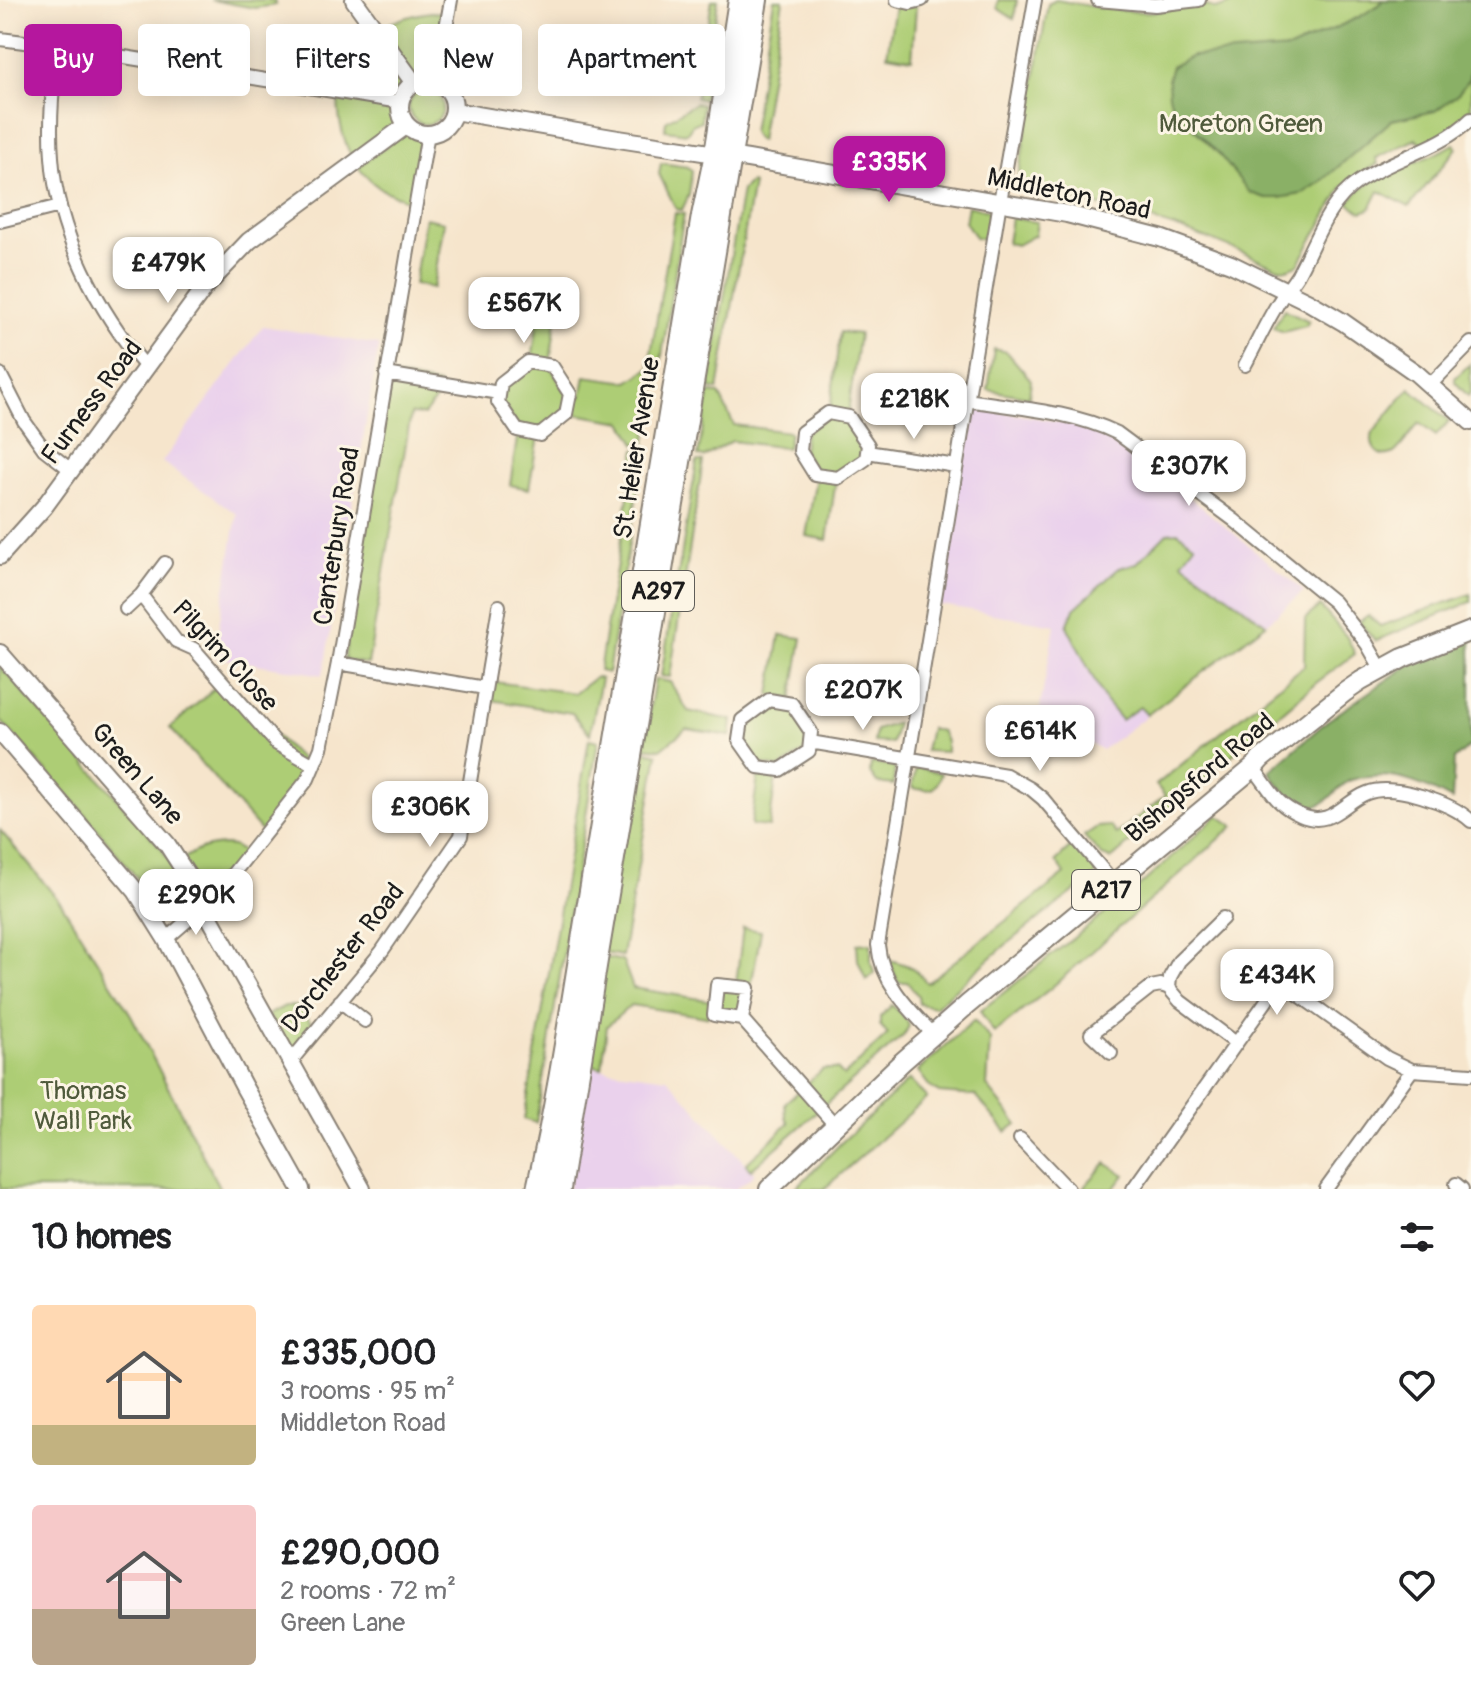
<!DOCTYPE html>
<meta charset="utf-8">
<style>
:root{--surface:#fff;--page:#f6f6f6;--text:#202124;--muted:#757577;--accent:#b5179e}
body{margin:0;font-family:Pangolin,sans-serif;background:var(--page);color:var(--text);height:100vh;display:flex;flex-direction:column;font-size:30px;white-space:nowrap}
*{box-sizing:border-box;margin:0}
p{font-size:26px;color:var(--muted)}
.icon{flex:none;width:44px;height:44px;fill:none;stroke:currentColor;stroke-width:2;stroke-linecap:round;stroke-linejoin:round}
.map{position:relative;height:1189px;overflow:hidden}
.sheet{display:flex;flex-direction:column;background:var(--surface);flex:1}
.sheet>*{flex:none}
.top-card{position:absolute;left:24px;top:24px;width:800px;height:72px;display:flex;gap:16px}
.price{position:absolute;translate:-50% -68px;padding:0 18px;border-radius:16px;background:#fff;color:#222;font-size:26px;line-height:52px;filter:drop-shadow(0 2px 4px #0008)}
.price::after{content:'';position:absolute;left:50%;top:48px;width:24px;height:18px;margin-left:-12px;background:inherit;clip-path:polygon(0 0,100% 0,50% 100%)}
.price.on{background:var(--accent);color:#fff}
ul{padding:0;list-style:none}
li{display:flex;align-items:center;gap:24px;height:200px;padding:0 32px}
li span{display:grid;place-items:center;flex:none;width:224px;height:160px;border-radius:8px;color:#555}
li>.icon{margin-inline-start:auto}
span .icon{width:96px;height:96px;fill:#fffc;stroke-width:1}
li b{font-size:34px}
h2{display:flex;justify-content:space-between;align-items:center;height:96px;padding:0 32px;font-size:34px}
.pill{padding:0 28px;border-radius:8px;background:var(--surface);box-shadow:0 4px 20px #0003;font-size:28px;line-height:72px}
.pill.on{background:var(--accent);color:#fff}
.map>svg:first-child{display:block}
.built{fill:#ead1ec}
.green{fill:#adcd74;stroke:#647448;stroke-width:2}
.forest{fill:#8ab066;stroke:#536641;stroke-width:2}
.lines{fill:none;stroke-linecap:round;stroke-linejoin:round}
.street-casing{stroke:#898074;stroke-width:16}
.secondary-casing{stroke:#898074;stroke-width:20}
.primary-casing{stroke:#898074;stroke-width:22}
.highway-casing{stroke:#898074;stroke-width:26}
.street{stroke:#fff;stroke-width:12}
.secondary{stroke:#fff;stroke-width:16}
.primary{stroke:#fff;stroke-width:18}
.highway{stroke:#fff;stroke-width:22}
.labels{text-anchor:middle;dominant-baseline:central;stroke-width:6;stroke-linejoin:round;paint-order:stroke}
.shield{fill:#fcf5e5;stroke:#5f5d58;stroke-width:2}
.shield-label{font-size:24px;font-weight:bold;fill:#1c1c1c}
.park-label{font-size:26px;fill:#4f5a3b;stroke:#fcf5e5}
.street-label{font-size:26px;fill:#1c1c1c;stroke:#fcf5e5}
</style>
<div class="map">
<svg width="1471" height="1189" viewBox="0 0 1471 1189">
<rect width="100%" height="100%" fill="#fcf5e5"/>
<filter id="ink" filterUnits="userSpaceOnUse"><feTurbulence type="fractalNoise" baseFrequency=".0125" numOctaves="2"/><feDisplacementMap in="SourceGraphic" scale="16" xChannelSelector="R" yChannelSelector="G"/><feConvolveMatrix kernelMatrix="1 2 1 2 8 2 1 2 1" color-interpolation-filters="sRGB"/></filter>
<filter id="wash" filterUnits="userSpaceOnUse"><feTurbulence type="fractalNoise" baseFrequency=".006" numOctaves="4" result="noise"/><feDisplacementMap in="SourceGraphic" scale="32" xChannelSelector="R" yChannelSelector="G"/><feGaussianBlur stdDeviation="1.8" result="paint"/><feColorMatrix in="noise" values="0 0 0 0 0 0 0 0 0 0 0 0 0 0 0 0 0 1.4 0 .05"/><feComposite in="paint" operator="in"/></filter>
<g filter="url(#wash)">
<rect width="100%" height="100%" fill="#f6e5cc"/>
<path class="built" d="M263,326L379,345L323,675L214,657L237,514L162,462Z
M973,407L1078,425L1107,434L1123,443L1304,591L1266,624L1102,750L1039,713L1055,625L936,604L969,414Z
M581,1066L667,1078L755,1174L736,1189H569Z"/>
<path class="green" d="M211,0H274L276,5L255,8Z
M712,0H718L704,100L696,98Z
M774,0H783L760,141L757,140L752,132Z
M998,0H1017L1014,19L997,8Z
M1056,0C1091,6 1126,14 1161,11C1178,10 1201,1 1216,9L1243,0H1471V112L1453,128L1424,144L1416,139L1376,158L1378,164L1352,178L1342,188L1298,265L1287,269L1278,268C1191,228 1114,206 1021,189L1017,183L1048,4Z
M895,5L916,7L912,59L887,55Z
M431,12L446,13L436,76C403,71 384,95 397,125L353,160C317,88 349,22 431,12Z
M409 107a17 17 0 1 1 34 0a17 17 0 1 1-34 0Z
M695,103L703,104L701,121L692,125L687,133L665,130L666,121Z
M405,132L416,139L424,140L413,202C388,194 374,188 358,167Z
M1454,144L1457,148L1409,207L1379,191L1370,209L1362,212L1348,203C1373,169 1420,166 1454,144Z
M661,163L688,167L692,171L689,195L682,210L676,209L659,174Z
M750,183L753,184L718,390L709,388L742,190Z
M968,206L989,211L984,239L975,237L965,222Z
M675,213L684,214L660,368L649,365Z
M425,218L444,222L433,288L414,284Z
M1011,218L1037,222L1035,235L1017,245L1007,243Z
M542,290L560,292L550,363L532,360Z
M1284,309L1309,321L1306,326L1284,332L1273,328Z
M840,332L859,334L848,414L830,411Z
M994,349L1007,352L1031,380L1029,397L988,390Z
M1470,364L1471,392L1468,396L1455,382V378Z
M529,366L551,368L567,394V413L539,431L519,428L501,402L504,384Z
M648,369L659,372L645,446L637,445L623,422L569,413L572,396L581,397L585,376L628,382Z
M389,374L439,385L437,398L424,415L411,414L368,664L344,660Z
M1410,388L1449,421L1436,436L1419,423C1413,430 1401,448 1394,453C1378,461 1369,446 1373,433Z
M709,393L719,394L734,425L790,432L787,448L732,441L704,457L698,456Z
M829,415L848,419L865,446L864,458L837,476L816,472L803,451L805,433Z
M518,432L538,437L529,489L510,485Z
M636,449L644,451L608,673L599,671Z
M697,461H703L670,677L661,676Z
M816,477L836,480L827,540L806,536Z
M1178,532L1195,545L1182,562L1266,624L1147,715L1140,707L1121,720L1105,701L1067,626L1074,609L1119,568L1137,563L1167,533Z
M1471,594V602L1375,641L1359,622L1368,615L1380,626Z
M1320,606L1347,637L1355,654L1316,683L1111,859L1102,856L1084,836L1097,827L1110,826L1116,834L1165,796L1156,785L1304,666L1305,619Z
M780,635L802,638L792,699L770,695Z
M0,666L162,849L187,890L190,909L183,916H168L80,808L0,720Z
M596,677L601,679L590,734L572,713L485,699L488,681L575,693Z
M655,679L670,682L688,711L732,720L730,736L686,729L661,749L643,747Z
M220,683L309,767L304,777L262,832L170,728Z
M769,702L792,706L808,733L806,750L780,768L760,764L743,738L746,723Z
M897,723L892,743L874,742L876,730Z
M930,728L941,731L946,741V752L925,751Z
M589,739L598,741L536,1123L524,1119Z
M635,748L658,754L622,956L600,952Z
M871,763L895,767L893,785L877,783L870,773Z
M916,767L941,773C936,793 930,791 912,788Z
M758,776L776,778L769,827L751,825Z
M1218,815L1234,826L1051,988L994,1033L980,1011L1135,890Z
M0,830L61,903L131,1015L220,1189H0Z
M1075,843L1099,872L1009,942L935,1007L919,1004L918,996L907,982H898L889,960C908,964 915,968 927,983L1065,874L1056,861Z
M225,845L233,846L245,853L205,903L182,860C196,849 207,846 225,845Z
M743,928L761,931L752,981L747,986L736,984Z
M871,943V962L874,973L866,980L858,960L857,944Z
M599,956L623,961L633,988L713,1001L712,1013L706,1017L631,1005L607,1026L602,1068L582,1062Z
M719,988L744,991L739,1016L717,1012Z
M892,1005L907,1021L909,1026L904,1035L751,1170L746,1164L789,1123L786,1117L785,1103L823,1069H837L844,1076L888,1034L880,1025V1017Z
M285,1006H298L315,1028L291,1055L268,1015Z
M974,1020L990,1039L987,1086L1017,1124L1006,1132L976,1096L939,1093L930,1087L918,1071Z
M909,1080L927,1098L824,1189H795L843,1141Z
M1106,1163L1125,1175L1114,1189H1082Z"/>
<path class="forest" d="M1383,0H1471V59L1469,79L1458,94L1435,111L1392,120L1322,181L1302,194L1279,198H1266L1250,193L1218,153L1173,108L1169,95L1168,80L1172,66L1193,56L1290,49L1359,17L1380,4Z
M1471,640V745L1454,760L1452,800C1428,787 1398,773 1370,777C1364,777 1357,778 1351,780C1330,789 1325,820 1294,799C1283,791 1275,783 1270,771L1327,721L1410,664Z"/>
</g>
<g filter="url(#ink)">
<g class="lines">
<g class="street-casing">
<path id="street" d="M897,0L910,3L922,0
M1098,0L1155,5L1199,0
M0,39L57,46L400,102
M57,46C53,83 49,120 52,157C57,233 98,312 147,368
M436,83L451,0
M0,221L60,206
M528,362L552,366L570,394L566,414L540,435L517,430L498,402L501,383Z
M1245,365C1256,345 1265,324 1277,305C1283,294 1292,284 1298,274C1315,243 1327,203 1358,182C1394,157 1439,150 1471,119
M0,374L24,421L44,449L71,470
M386,374L499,393
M1430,385L1471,343
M967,400C1017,408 1071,411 1117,433L1234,520L1334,602L1367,644L1382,670
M828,413L849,417L868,445L866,459L838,478L815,475L800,451L802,432Z
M867,452L956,466
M165,563L141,595L176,641L194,649L277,744L314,765
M126,609L141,595
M338,663L485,688
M769,700L792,704L811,732L809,751L780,770L758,767L739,740L742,720Z
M810,742L1006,775L1031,789L1043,799L1114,883
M1253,768C1270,787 1274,804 1300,815C1331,829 1343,802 1367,793C1393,783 1451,802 1471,821
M166,939L188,920L205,909L308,779L321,748L338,663L428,133
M1169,988L1180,1001L1236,1043
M340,1001L365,1021
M742,1019L748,988L717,985L714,1015L742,1019L835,1125
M933,1034C909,1009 881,982 878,945L1000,202L1035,0
M1111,1053L1091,1034L1151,987L1161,985L1169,988L1170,977L1179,961L1223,918
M291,1061L382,951L461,836L499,606
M1020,1139L1068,1189
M1456,1184L1462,1189
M1133,1189L1272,993C1281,989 1286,989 1295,992L1387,1058L1412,1070L1471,1074
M1326,1189L1412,1070"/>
</g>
<g class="secondary-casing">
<path id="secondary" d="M354,0L414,83
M400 107a27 27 0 1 1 54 0a27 27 0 1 1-54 0Z
M454,111L612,138L748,159L1067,214L1160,238L1231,264L1307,301L1343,322L1416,373L1471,422
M0,556L44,507L205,287L249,241L407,125
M0,653L167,844L187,875L205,909L362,1189
M0,732L136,891L166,939L244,1087L301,1189"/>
</g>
<g class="primary-casing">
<path id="primary" d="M769,1189L902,1062L967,1005L1253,768L1261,759L1345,692L1361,681L1403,658L1471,631"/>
</g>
<g class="highway-casing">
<path id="highway" d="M538,1189C561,1089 575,986 592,885C631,662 667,439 703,216L716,154L740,0
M559,1189L597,954L756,0"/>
</g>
<use href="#street" class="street"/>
<use href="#secondary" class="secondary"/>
<use href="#primary" class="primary"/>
<use href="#highway" class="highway"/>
</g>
</g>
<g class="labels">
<g class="shield">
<rect x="622" y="571" width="72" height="40" rx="6"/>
<rect x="1072" y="870" width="68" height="40" rx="6"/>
</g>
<g class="shield-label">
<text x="658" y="591">A297</text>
<text x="1106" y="890">A217</text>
</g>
<g class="park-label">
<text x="1241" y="124">Moreton Green</text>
<text x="83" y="1091">Thomas<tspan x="83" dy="30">Wall Park</tspan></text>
</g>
<g class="street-label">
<text transform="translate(1069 194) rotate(12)">Middleton Road</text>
<text transform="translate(92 402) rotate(-53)">Furness Road</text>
<text transform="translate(637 448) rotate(-81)">St. Helier Avenue</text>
<text transform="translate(337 536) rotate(-81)">Canterbury Road</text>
<text transform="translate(225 656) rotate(47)">Pilgrim Close</text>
<text transform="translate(137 774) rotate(49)">Green Lane</text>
<text transform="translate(1200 778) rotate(-40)">Bishopsford Road</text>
<text transform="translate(343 958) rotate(-52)">Dorchester Road</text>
</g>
</g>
</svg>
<b class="price on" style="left:889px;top:204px">£335K</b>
<b class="price" style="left:168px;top:305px">£479K</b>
<b class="price" style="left:524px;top:345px">£567K</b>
<b class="price" style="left:914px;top:441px">£218K</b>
<b class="price" style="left:1189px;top:508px">£307K</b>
<b class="price" style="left:863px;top:732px">£207K</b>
<b class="price" style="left:1040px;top:773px">£614K</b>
<b class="price" style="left:430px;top:849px">£306K</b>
<b class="price" style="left:196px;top:937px">£290K</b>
<b class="price" style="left:1277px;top:1017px">£434K</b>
<div class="top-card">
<a class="pill on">Buy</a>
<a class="pill">Rent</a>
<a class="pill">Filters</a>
<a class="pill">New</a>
<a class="pill">Apartment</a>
</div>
</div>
<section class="sheet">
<h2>10 homes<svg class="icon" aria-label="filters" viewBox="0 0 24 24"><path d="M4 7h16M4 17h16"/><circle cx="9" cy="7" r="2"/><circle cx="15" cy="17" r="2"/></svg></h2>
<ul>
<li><span style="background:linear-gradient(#ffd9b3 75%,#c2b280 0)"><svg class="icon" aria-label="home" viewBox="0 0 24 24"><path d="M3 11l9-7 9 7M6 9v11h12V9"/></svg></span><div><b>£335,000</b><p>3 rooms · 95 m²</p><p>Middleton Road</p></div><svg class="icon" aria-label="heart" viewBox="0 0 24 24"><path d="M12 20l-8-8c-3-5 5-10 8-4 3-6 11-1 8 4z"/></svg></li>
<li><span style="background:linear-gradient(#f6c9c9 65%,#b9a48a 0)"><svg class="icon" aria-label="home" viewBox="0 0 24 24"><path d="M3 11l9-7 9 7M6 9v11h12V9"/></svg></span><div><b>£290,000</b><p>2 rooms · 72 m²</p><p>Green Lane</p></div><svg class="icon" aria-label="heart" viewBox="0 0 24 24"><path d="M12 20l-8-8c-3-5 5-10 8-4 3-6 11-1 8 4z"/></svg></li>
</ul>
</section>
